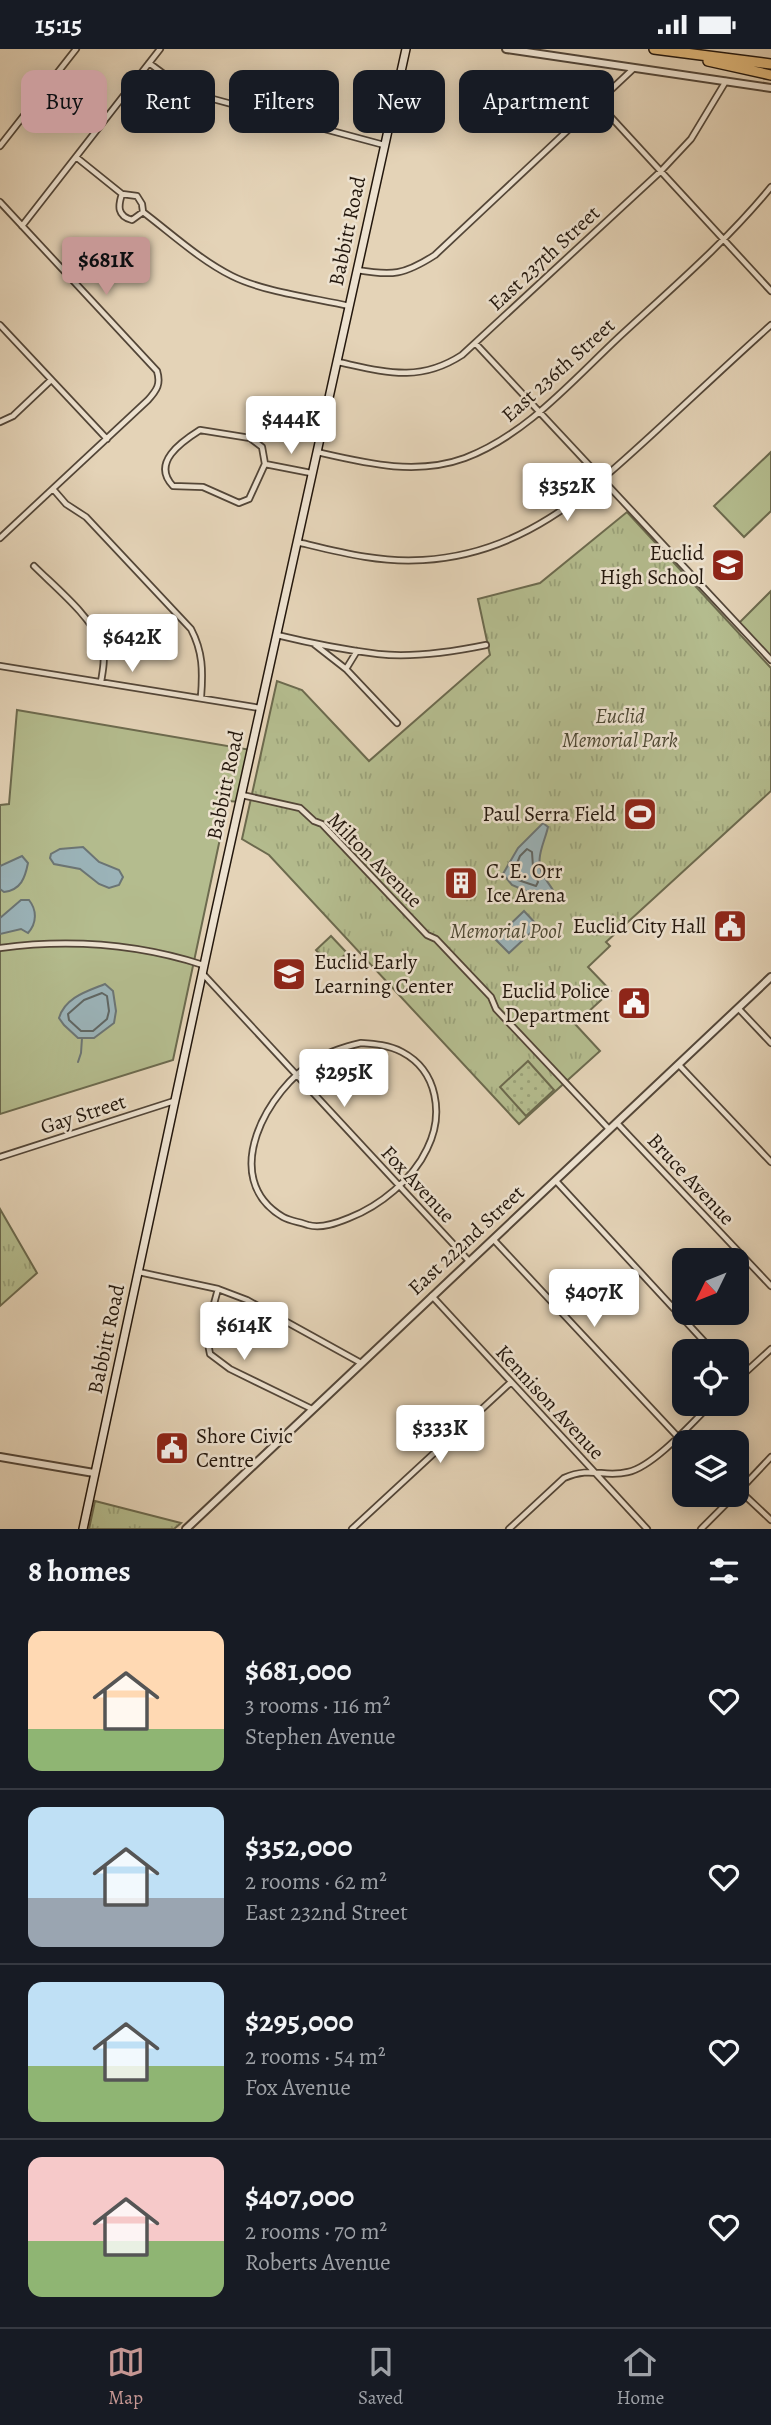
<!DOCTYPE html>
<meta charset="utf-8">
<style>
:root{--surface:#171b24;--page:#20242c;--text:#f1f3f6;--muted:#9ea1a6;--line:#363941;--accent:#c59692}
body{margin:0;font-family:Alegreya,serif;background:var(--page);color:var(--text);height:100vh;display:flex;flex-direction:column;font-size:26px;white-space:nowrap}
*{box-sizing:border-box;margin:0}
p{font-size:23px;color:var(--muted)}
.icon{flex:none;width:38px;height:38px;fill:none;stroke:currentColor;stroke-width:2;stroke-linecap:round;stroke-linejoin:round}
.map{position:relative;height:1480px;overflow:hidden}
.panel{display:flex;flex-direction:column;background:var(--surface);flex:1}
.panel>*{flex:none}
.hud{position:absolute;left:21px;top:21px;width:730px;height:63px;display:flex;gap:14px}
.needle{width:46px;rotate:227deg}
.controls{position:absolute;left:672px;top:1199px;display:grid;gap:14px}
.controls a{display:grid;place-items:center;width:77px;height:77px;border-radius:14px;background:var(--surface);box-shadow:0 4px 18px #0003;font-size:35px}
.price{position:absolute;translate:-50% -60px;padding:0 16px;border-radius:7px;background:#fff;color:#222;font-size:23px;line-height:46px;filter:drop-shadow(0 2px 4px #0008)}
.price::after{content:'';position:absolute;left:50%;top:42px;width:21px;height:16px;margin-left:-10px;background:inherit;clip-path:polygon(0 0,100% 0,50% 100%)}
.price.on{background:var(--accent);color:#111}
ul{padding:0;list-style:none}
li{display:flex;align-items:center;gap:21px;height:175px;padding:0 28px}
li+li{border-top:2px solid var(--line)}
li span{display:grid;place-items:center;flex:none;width:196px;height:140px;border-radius:14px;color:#555}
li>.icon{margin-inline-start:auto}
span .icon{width:84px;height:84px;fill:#fffc;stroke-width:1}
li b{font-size:30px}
h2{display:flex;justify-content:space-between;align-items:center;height:84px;padding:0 28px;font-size:30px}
.pill{padding:0 24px;border-radius:14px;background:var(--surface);box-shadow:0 4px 18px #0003;font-size:24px;line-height:63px}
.pill.on{background:var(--accent);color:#111}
.status{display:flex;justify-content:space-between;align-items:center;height:49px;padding:0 35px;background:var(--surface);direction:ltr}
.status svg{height:19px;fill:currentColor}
.tab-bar{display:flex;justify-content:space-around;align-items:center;height:98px;border-top:2px solid var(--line);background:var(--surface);font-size:19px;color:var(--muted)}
.tab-bar a{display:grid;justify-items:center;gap:4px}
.tab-bar .on{color:var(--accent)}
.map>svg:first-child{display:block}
.grass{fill:#b4bc8e;stroke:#6c6a4e;stroke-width:2}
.park{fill:url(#park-tufts);stroke:#6c6a4e;stroke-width:2}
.garden{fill:url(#garden-dots);stroke:#6c6a4e;stroke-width:2}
.water{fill:#9bb4ba;stroke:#6b7575;stroke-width:2}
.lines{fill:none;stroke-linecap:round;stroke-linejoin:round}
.shore{stroke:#5f6664;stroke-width:2}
.stream{stroke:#6b7575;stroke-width:2}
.minor-casing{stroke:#534638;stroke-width:8}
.tertiary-casing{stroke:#534638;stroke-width:10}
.secondary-casing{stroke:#23170d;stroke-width:10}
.motorway-casing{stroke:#23170d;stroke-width:12}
.minor{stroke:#ede2d0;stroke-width:4.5}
.tertiary{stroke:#ede2d0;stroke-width:6}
.secondary{stroke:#ede2d0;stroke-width:7}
.motorway{stroke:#e2ba7c;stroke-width:9}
.labels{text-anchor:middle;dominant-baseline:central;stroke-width:5;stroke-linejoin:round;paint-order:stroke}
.street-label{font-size:21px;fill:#23170d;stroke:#ede2d0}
.poi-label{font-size:21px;fill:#23170d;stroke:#ede2d0;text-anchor:end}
.park-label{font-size:21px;font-style:italic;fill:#4e4934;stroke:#ede2d0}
</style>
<div class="status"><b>15:15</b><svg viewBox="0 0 49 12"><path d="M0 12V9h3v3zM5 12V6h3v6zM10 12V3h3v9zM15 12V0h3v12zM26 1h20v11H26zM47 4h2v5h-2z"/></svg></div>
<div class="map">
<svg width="771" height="1480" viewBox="0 0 771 1480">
<defs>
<pattern id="park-tufts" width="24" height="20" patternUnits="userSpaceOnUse" patternTransform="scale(1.75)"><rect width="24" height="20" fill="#b4bc8e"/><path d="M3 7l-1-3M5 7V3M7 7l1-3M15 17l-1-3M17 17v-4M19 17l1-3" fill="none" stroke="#9aa179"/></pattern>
<pattern id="garden-dots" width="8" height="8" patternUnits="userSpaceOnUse" patternTransform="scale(1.75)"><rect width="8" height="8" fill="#b4bc8e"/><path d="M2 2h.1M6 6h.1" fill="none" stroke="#9aa179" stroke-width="1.8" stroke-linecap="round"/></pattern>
</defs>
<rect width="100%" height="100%" fill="#e4d3b7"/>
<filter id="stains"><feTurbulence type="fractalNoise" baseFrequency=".00286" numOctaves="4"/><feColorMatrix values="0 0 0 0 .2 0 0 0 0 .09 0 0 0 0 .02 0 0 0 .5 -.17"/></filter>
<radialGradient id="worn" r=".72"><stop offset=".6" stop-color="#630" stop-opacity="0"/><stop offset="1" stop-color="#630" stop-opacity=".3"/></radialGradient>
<path class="grass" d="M771,403V462L744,488L714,457Z
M771,542V609L739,574Z
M17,661L251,701L241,753L228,752L173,1011L0,1065V756L9,755Z"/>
<path class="park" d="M627,463L771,619V742L606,893L610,897L588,918L611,942L575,975L600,1002L519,1075L269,806L242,790L277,632L302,641L369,712L490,606L478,550L540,534Z
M331,887L347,904L331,918L316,901Z
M0,1160L37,1224L0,1257Z
M95,1452L181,1474L174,1480H89Z"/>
<path class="garden" d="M528,1012L554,1041L526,1067L500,1038Z"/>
<path class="water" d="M543,774L548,778C544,796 533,811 545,829C549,836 554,841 557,849L551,853L512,836L503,825L518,799Z
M83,798L99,813L119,821L123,828L119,836L109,839L99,835L80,820L54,815L50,809L51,805L60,800Z
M22,807L28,814C25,829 21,841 4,843L0,840V817Z
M21,851H29C37,861 37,874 28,884L21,880L0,885V869Z
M524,862L538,877L509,904L495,890Z
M105,935L113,942L116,962L114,974L94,989H78L64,976L59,969C65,948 88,942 105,935Z"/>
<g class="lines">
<path class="shore" d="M527,800L532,803L533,818L538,833L536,837L518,831L512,826L520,807Z
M102,944L107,947L109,962L107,970L93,982H81L69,971L68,965L84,951Z"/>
<path class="stream" d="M78,1013L81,1004L82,989"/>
<g class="minor-casing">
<path id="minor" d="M149,14L180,37L202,47L384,96
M598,54L771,242
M0,97L76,0
M76,108L122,145L137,147L142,155L143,163C172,185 200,211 232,227C264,243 314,249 349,257
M122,145C118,157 117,167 132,171L143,163
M0,153L157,322C161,335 157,341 148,351L0,489
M22,177L160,0
M357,221C392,227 404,226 435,206L633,20
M0,276L107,390
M476,295L771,611
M338,313C385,323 419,334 462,306L661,122L691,90L726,32
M0,373L13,367L51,331
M200,381L250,389L262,398L265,415L249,450L239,454L203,438L173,437C151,414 181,393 200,381Z
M317,403C365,414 416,427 465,409C526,386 572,332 619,288C671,240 726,193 771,138
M265,415L311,424
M53,440L66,455L86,468L191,580C203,603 203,622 201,648
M297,493C339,503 379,514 423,511C524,505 587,445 658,380C696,345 733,310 771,276
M34,517C55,538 92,568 101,595C106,608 103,620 101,633
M277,586C310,594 345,601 378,605C414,609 452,603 486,596
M314,595L346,620L397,674
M0,617L260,659
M346,620L357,602
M242,746L300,759L314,772L322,775L427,886L436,890L491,948L496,960L609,1080
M0,899C68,890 138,895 203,916
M203,925L469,1212
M738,959L771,994
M361,994C375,995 389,996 402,1003C438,1022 444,1066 427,1100C413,1130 380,1157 349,1169C337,1174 321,1180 308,1176C300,1173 290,1172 283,1168C217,1129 268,1040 316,1011C330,1002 345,998 361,994Z
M679,1016L771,1113
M617,1074L771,1237
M0,1108L174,1052
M556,1132L713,1302
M493,1190L677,1387
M139,1223L218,1240L247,1251L361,1314
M218,1240L206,1284L210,1305L230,1320L312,1360
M432,1247L647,1480
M737,1331L771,1300
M739,1441L771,1471
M737,1444L771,1408
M352,1480L510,1334
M509,1480L564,1429C591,1417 604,1429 628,1423C653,1418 693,1373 712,1354
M701,1480L735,1446"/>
</g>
<g class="tertiary-casing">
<path id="tertiary" d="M506,0L771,39
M0,1408L94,1424
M186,1480L771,928"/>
</g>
<g class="secondary-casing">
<path id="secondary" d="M83,1480L215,865L406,0"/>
</g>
<g class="motorway-casing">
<path id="motorway" d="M654,0L771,15
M708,12L771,26"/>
</g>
<use href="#minor" class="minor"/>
<use href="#tertiary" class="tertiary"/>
<use href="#secondary" class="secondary"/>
<use href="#motorway" class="motorway"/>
</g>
<defs>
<g id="school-square" transform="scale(1.75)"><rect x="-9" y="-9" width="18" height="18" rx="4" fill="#8f2418" stroke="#ede2d0"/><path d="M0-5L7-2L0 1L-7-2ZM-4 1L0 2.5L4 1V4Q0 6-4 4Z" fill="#fff"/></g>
<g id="stadium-square" transform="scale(1.75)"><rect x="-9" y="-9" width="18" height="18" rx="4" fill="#8f2418" stroke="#ede2d0"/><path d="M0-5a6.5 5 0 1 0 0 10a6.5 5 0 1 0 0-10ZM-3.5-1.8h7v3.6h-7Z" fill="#fff"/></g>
<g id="building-square" transform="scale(1.75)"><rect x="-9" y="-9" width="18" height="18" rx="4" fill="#8f2418" stroke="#ede2d0"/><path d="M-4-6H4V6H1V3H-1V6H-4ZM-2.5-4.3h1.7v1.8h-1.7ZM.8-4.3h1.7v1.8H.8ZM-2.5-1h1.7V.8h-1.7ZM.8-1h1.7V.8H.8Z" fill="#fff"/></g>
<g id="civic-square" transform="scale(1.75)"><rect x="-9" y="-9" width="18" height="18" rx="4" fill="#8f2418" stroke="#ede2d0"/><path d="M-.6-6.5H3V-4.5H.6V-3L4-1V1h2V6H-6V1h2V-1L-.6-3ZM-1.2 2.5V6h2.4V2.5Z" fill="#fff"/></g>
</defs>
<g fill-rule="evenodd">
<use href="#school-square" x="728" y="516"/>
<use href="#stadium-square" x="640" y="765"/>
<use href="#building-square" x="461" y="834"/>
<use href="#civic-square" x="730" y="877"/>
<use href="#school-square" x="289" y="925"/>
<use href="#civic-square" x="634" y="954"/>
<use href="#civic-square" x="172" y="1399"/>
</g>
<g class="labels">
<g class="street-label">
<text transform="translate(347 182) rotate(-78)">Babbitt Road</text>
<text transform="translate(544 209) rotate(-43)">East 237th Street</text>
<text transform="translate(558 321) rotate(-42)">East 236th Street</text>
<text transform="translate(225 736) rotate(-78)">Babbitt Road</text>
<text transform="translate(375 811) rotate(45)">Milton Avenue</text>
<text transform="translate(83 1065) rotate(-18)">Gay Street</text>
<text transform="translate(691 1130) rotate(47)">Bruce Avenue</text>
<text transform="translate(418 1135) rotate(47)">Fox Avenue</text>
<text transform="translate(466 1191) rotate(-43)">East 222nd Street</text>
<text transform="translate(106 1290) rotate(-78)">Babbitt Road</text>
<text transform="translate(550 1353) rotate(47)">Kennison Avenue</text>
</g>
<g class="poi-label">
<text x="704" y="504">Euclid<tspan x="704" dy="24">High School</tspan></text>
<text x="616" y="765">Paul Serra Field</text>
<text x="486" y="822" text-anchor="start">C. E. Orr<tspan x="486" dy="24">Ice Arena</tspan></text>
<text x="706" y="877">Euclid City Hall</text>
<text x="314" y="913" text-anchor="start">Euclid Early<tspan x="314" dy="24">Learning Center</tspan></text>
<text x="610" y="942">Euclid Police<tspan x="610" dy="24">Department</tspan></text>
<text x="196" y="1387" text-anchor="start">Shore Civic<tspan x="196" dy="24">Centre</tspan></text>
</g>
<g class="park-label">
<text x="620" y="667">Euclid<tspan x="620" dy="24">Memorial Park</tspan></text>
<text x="506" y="882">Memorial Pool</text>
</g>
</g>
<rect width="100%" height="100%" filter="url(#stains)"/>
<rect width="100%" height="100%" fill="url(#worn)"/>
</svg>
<div class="controls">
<a><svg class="needle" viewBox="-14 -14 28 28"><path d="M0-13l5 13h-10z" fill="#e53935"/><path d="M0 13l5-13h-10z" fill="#9ea1a6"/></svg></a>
<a><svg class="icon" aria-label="locate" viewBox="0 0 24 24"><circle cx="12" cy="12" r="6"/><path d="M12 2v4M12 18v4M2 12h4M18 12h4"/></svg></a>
<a><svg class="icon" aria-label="layers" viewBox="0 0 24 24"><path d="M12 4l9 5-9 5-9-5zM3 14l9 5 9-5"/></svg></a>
</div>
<b class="price on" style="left:106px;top:248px">$681K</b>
<b class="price" style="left:291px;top:407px">$444K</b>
<b class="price" style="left:567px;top:474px">$352K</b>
<b class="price" style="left:132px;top:625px">$642K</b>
<b class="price" style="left:344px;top:1060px">$295K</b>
<b class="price" style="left:594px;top:1280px">$407K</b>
<b class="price" style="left:244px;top:1313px">$614K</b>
<b class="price" style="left:440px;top:1416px">$333K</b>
<div class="hud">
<a class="pill on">Buy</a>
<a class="pill">Rent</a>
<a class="pill">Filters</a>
<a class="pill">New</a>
<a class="pill">Apartment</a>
</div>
</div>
<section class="panel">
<h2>8 homes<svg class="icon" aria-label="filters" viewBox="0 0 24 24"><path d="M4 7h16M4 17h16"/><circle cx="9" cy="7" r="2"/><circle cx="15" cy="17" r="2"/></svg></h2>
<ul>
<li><span style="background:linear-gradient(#ffd9b3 70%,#8fb573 0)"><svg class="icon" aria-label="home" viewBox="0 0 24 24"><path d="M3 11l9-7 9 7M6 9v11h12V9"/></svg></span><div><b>$681,000</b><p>3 rooms · 116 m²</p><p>Stephen Avenue</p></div><svg class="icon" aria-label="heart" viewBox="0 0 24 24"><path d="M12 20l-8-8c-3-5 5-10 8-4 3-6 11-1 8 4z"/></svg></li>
<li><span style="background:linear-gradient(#bfe0f5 65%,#9aa5b1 0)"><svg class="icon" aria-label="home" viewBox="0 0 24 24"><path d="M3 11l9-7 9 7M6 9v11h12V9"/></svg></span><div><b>$352,000</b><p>2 rooms · 62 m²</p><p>East 232nd Street</p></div><svg class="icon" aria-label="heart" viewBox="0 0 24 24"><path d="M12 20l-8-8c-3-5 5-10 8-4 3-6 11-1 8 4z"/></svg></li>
<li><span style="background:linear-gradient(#bfe0f5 60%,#8fb573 0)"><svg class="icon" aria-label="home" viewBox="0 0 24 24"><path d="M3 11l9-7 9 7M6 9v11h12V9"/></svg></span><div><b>$295,000</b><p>2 rooms · 54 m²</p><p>Fox Avenue</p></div><svg class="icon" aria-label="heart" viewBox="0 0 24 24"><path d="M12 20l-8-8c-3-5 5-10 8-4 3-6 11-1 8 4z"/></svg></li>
<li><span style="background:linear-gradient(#f6c9c9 60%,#8fb573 0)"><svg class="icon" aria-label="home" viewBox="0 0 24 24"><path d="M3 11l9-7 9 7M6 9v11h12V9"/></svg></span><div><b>$407,000</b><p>2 rooms · 70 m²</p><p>Roberts Avenue</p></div><svg class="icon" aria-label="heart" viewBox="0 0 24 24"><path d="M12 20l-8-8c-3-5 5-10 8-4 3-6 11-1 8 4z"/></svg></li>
</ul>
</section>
<nav class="tab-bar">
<a class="on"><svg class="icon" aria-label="map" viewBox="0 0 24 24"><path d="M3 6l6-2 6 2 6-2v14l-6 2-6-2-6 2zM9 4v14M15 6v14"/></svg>Map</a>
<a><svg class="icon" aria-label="saved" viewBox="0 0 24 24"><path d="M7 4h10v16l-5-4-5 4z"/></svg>Saved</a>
<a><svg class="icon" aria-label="home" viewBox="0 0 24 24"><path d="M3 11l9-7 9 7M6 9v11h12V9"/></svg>Home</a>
</nav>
